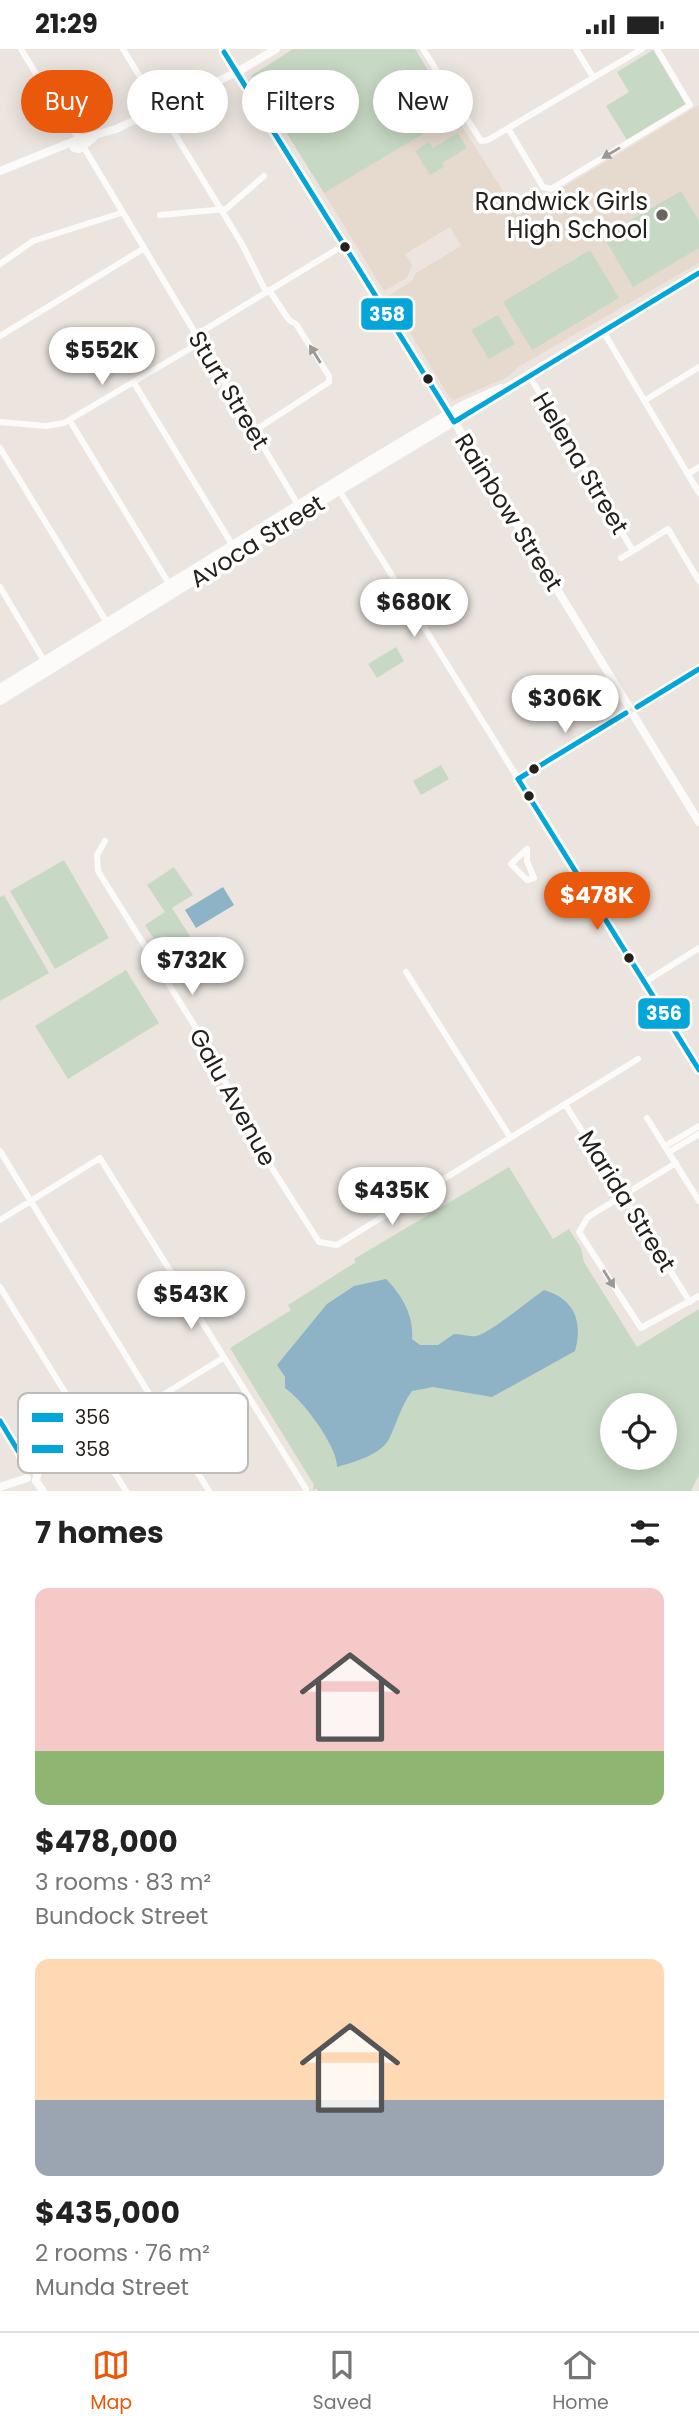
<!DOCTYPE html>
<meta charset="utf-8">
<style>
:root{--surface:#fff;--page:#f2f2f2;--text:#222;--muted:#767676;--line:#e0e0e0;--accent:#ea580c}
body{margin:0;font-family:Poppins,sans-serif;background:var(--page);color:var(--text);height:100vh;display:flex;flex-direction:column;font-size:26px;white-space:nowrap}
*{box-sizing:border-box;margin:0}
p{font-size:23px;color:var(--muted)}
.icon{flex:none;width:38px;height:38px;fill:none;stroke:currentColor;stroke-width:2;stroke-linecap:round;stroke-linejoin:round}
.map{position:relative;height:1442px;overflow:hidden}
.side{display:flex;flex-direction:column;background:var(--surface);flex:1}
.side>*{flex:none}
.guide{position:absolute;left:21px;top:21px;width:658px;height:63px;display:flex;gap:14px}
.buttons{position:absolute;left:600px;top:1344px;display:grid;gap:14px}
.buttons a{display:grid;place-items:center;width:77px;height:77px;border-radius:50%;background:var(--surface);box-shadow:0 4px 18px #0003;font-size:35px}
.price{position:absolute;translate:-50% -60px;padding:0 16px;border-radius:24px;background:#fff;color:#222;font-size:23px;line-height:46px;filter:drop-shadow(0 2px 4px #0008)}
.price::after{content:'';position:absolute;left:50%;top:42px;width:21px;height:16px;margin-left:-10px;background:inherit;clip-path:polygon(0 0,100% 0,50% 100%)}
.price.on{background:var(--accent);color:#fff}
ul{padding:0;list-style:none}
li{display:grid;align-content:center;gap:14px;height:371px;padding:0 35px}
li span{display:grid;place-items:center;height:217px;border-radius:14px;color:#555}
li>.icon{margin-inline-start:auto}
span .icon{width:126px;height:126px;fill:#fffc;stroke-width:1}
li b{font-size:30px}
h2{display:flex;justify-content:space-between;align-items:center;height:84px;padding:0 35px;font-size:30px}
.chip{padding:0 24px;border-radius:32px;background:var(--surface);box-shadow:0 4px 18px #0003;font-size:24px;line-height:63px}
.chip.on{background:var(--accent);color:#fff}
.status{display:flex;justify-content:space-between;align-items:center;height:49px;padding:0 35px;background:var(--surface);direction:ltr}
.status svg{height:19px;fill:currentColor}
.menu{display:flex;justify-content:space-around;align-items:center;height:98px;border-top:2px solid var(--line);background:var(--surface);font-size:19px;color:var(--muted)}
.menu a{display:grid;justify-items:center;gap:4px}
.menu .on{color:var(--accent)}
.map>svg:first-child{display:block}
.built{fill:#e6d9ce}
.green{fill:#c7d9c4;fill-rule:evenodd}
.water{fill:#8eb3c7}
.lines{fill:none;stroke-linecap:round;stroke-linejoin:round}
.minor{stroke:#fcfbfa;stroke-width:6}
.tertiary{stroke:#fcfbfa;stroke-width:8}
.primary{stroke:#fcfbfa;stroke-width:10}
.bus-1-casing{stroke:#fff;stroke-width:10}
.bus-2-casing{stroke:#fff;stroke-width:10}
.bus-1{stroke:#04a6da;stroke-width:5}
.bus-2{stroke:#04a6da;stroke-width:5}
.oneway{fill:#9b9896}
.poi-dot{fill:#6b6560;stroke:#fff;stroke-width:2.5}
.bus-dot{fill:#25201c;stroke:#fff;stroke-width:2.5}
.labels{text-anchor:middle;dominant-baseline:central;stroke-width:7;stroke-linejoin:round;paint-order:stroke}
.poi-label{font-size:24px;fill:#25201c;stroke:#fff;text-anchor:end}
.street-label{font-size:24px;fill:#25201c;stroke:#fff}
.key{fill:#fff;stroke:#bebcbb;stroke-width:2}
.key-label{font-size:19px;fill:#25201c}
.line-badge{stroke:#fff;stroke-width:2.5}
.badge-label{font-size:19px;text-anchor:middle;font-weight:bold;fill:#fff}
</style>
<div class="status"><b>21:29</b><svg viewBox="0 0 49 12"><path d="M0 12V9h3v3zM5 12V6h3v6zM10 12V3h3v9zM15 12V0h3v12zM26 1h20v11H26zM47 4h2v5h-2z"/></svg></div>
<div class="map">
<svg width="699" height="1442" viewBox="0 0 699 1442">
<rect width="100%" height="100%" fill="#ece5df"/>
<path class="built" d="M699,56V214L518,318L508,328L454,351L449,348L388,247L412,232L416,224L461,197L450,178L405,205L412,216L407,229L384,242L324,144L455,66L518,166Z"/>
<path class="green" d="M293,0H415L455,66L324,144L251,27Z
M653,1L686,56L627,91L606,57L629,43L617,23Z
M458,84L467,99L442,114L444,118L430,126L415,102L429,93L433,99Z
M681,142L699,172V199L633,238L603,187Z
M590,201L619,249L532,301L503,253Z
M498,266L515,295L489,310L471,281Z
M396,598L404,612L377,629L368,615Z
M441,716L449,730L421,746L413,732Z
M64,811L109,889L55,920L10,842Z
M174,818L193,846L172,859L190,887L163,904L145,876L165,863L147,836Z
M4,846L49,924L0,952V848Z
M126,921L159,974L68,1030L35,977Z
M509,1118L553,1190L569,1180L581,1199L584,1213L637,1298L699,1260V1426L691,1442H318L316,1439L313,1442L314,1436L230,1299L291,1261L288,1256L356,1213L354,1210ZM612,1356H665V1409H612Z"/>
<path class="water" d="M223,838L234,856L196,879L185,861Z
M386,1230C402,1246 414,1267 412,1290L420,1296H438L454,1285C461,1285 469,1288 476,1287C487,1286 531,1250 544,1241C575,1250 583,1273 575,1302L492,1348L433,1338L412,1342C401,1357 398,1371 390,1388C382,1406 354,1413 337,1418C338,1398 302,1350 285,1339V1328L277,1316L327,1255L354,1237Z"/>
<g class="lines">
<path class="minor" d="M21,0L67,76L79,88
M123,0L242,195L266,243
M423,0L481,92L488,91L642,0
M576,0L593,28
M508,79L543,138L551,140L690,56L657,0
M83,97L300,459
M160,166L226,160L264,127
M0,215L33,192L121,164
M603,282L699,444
M196,286L344,196
M0,287L143,200
M529,326L633,502L668,480L699,532
M134,334L233,497
M644,352L699,318
M70,372L171,538
M0,373L46,377L64,374L201,293
M254,382L329,333V327L296,275L289,271L269,241
M0,399L109,577
M688,425L699,418
M337,438L699,1021
M621,509L633,502
M0,538L46,615
M518,730L626,664
M105,792L97,806L98,822L201,987L263,1105L319,1193L337,1196L565,1055L690,1253
M527,800V812L534,829L527,831L511,815Z
M406,923L510,1088
M645,933L699,899
M565,1055L638,1010
M647,1069L699,1152
M665,1097L699,1077
M0,1102L209,1442
M669,1103L699,1085
M676,1114L588,1168L579,1183L641,1279L699,1247
M0,1171L100,1109L306,1440
M0,1238L126,1442
M38,1423L223,1309"/>
<path class="tertiary" d="M239,22L276,0
M81,90L116,80L235,24
M83,96L80,89L72,93L74,99L79,100L93,89
M0,122L72,93
M452,369L628,656
M637,658L699,620
M634,667L699,773
M0,1372L29,1420
M29,1420L38,1423L36,1432
M36,1432L43,1442
M0,1438L27,1429"/>
<path class="primary" d="M224,3L449,365
M0,640L374,410L463,357L501,340
M0,651L339,441L699,224"/>
<g class="bus-1-casing">
<path id="bus-1" d="M637,658L699,620
M518,730L699,1021
M518,730L626,664
M0,1372L29,1420"/>
</g>
<g class="bus-2-casing">
<path id="bus-2" d="M224,3L454,373L699,224"/>
</g>
<use href="#bus-1" class="bus-1"/>
<use href="#bus-2" class="bus-2"/>
</g>
<defs><path id="oneway-solid" d="M-6-.8H1V-3.2L6.5 0L1 3.2V.8H-6Z" transform="scale(1.75)"/></defs>
<g class="oneway">
<use href="#oneway-solid" transform="translate(611 104) rotate(149)"/>
<use href="#oneway-solid" transform="translate(315 305) rotate(-122)"/>
<use href="#oneway-solid" transform="translate(609 1230) rotate(58)"/>
</g>
<circle class="poi-dot" cx="662" cy="166" r="7"/>
<g class="bus-dot">
<circle cx="345" cy="198" r="6"/>
<circle cx="428" cy="330" r="6"/>
<circle cx="534" cy="720" r="6"/>
<circle cx="529" cy="747" r="6"/>
<circle cx="629" cy="909" r="6"/>
</g>
<g class="labels">
<g class="poi-label">
<text x="648" y="152">Randwick Girls<tspan x="648" dy="28">High School</tspan></text>
</g>
<g class="street-label">
<text transform="translate(229 341) rotate(59)">Sturt Street</text>
<text transform="translate(581 414) rotate(59)">Helena Street</text>
<text transform="translate(509 463) rotate(58)">Rainbow Street</text>
<text transform="translate(257 492) rotate(-32)">Avoca Street</text>
<text transform="translate(233 1048) rotate(61)">Galu Avenue</text>
<text transform="translate(627 1152) rotate(58)">Marida Street</text>
</g>
</g>
<rect x="18" y="1344" width="230" height="80" rx="10" class="key"/>
<rect x="32" y="1364" width="31" height="9" fill="#04a6da"/>
<rect x="32" y="1396" width="31" height="8" fill="#04a6da"/>
<g class="key-label">
<text x="75" y="1375">356</text>
<text x="75" y="1407">358</text>
</g>
<g class="line-badge">
<rect x="360" y="248" width="54" height="34" rx="7" fill="#04a6da"/>
<rect x="637" y="948" width="54" height="33" rx="7" fill="#04a6da"/>
</g>
<g class="badge-label">
<text x="387" y="272">358</text>
<text x="664" y="971">356</text>
</g>
</svg>
<div class="buttons">
<a><svg class="icon" aria-label="locate" viewBox="0 0 24 24"><circle cx="12" cy="12" r="6"/><path d="M12 2v4M12 18v4M2 12h4M18 12h4"/></svg></a>
</div>
<b class="price" style="left:102px;top:338px">$552K</b>
<b class="price" style="left:414px;top:590px">$680K</b>
<b class="price" style="left:565px;top:686px">$306K</b>
<b class="price on" style="left:597px;top:883px">$478K</b>
<b class="price" style="left:192px;top:948px">$732K</b>
<b class="price" style="left:392px;top:1178px">$435K</b>
<b class="price" style="left:191px;top:1282px">$543K</b>
<div class="guide">
<a class="chip on">Buy</a>
<a class="chip">Rent</a>
<a class="chip">Filters</a>
<a class="chip">New</a>
</div>
</div>
<section class="side">
<h2>7 homes<svg class="icon" aria-label="filters" viewBox="0 0 24 24"><path d="M4 7h16M4 17h16"/><circle cx="9" cy="7" r="2"/><circle cx="15" cy="17" r="2"/></svg></h2>
<ul>
<li><span style="background:linear-gradient(#f6c9c9 75%,#8fb573 0)"><svg class="icon" aria-label="home" viewBox="0 0 24 24"><path d="M3 11l9-7 9 7M6 9v11h12V9"/></svg></span><div><b>$478,000</b><p>3 rooms · 83 m²</p><p>Bundock Street</p></div></li>
<li><span style="background:linear-gradient(#ffd9b3 65%,#9aa5b1 0)"><svg class="icon" aria-label="home" viewBox="0 0 24 24"><path d="M3 11l9-7 9 7M6 9v11h12V9"/></svg></span><div><b>$435,000</b><p>2 rooms · 76 m²</p><p>Munda Street</p></div></li>
</ul>
</section>
<nav class="menu">
<a class="on"><svg class="icon" aria-label="map" viewBox="0 0 24 24"><path d="M3 6l6-2 6 2 6-2v14l-6 2-6-2-6 2zM9 4v14M15 6v14"/></svg>Map</a>
<a><svg class="icon" aria-label="saved" viewBox="0 0 24 24"><path d="M7 4h10v16l-5-4-5 4z"/></svg>Saved</a>
<a><svg class="icon" aria-label="home" viewBox="0 0 24 24"><path d="M3 11l9-7 9 7M6 9v11h12V9"/></svg>Home</a>
</nav>
